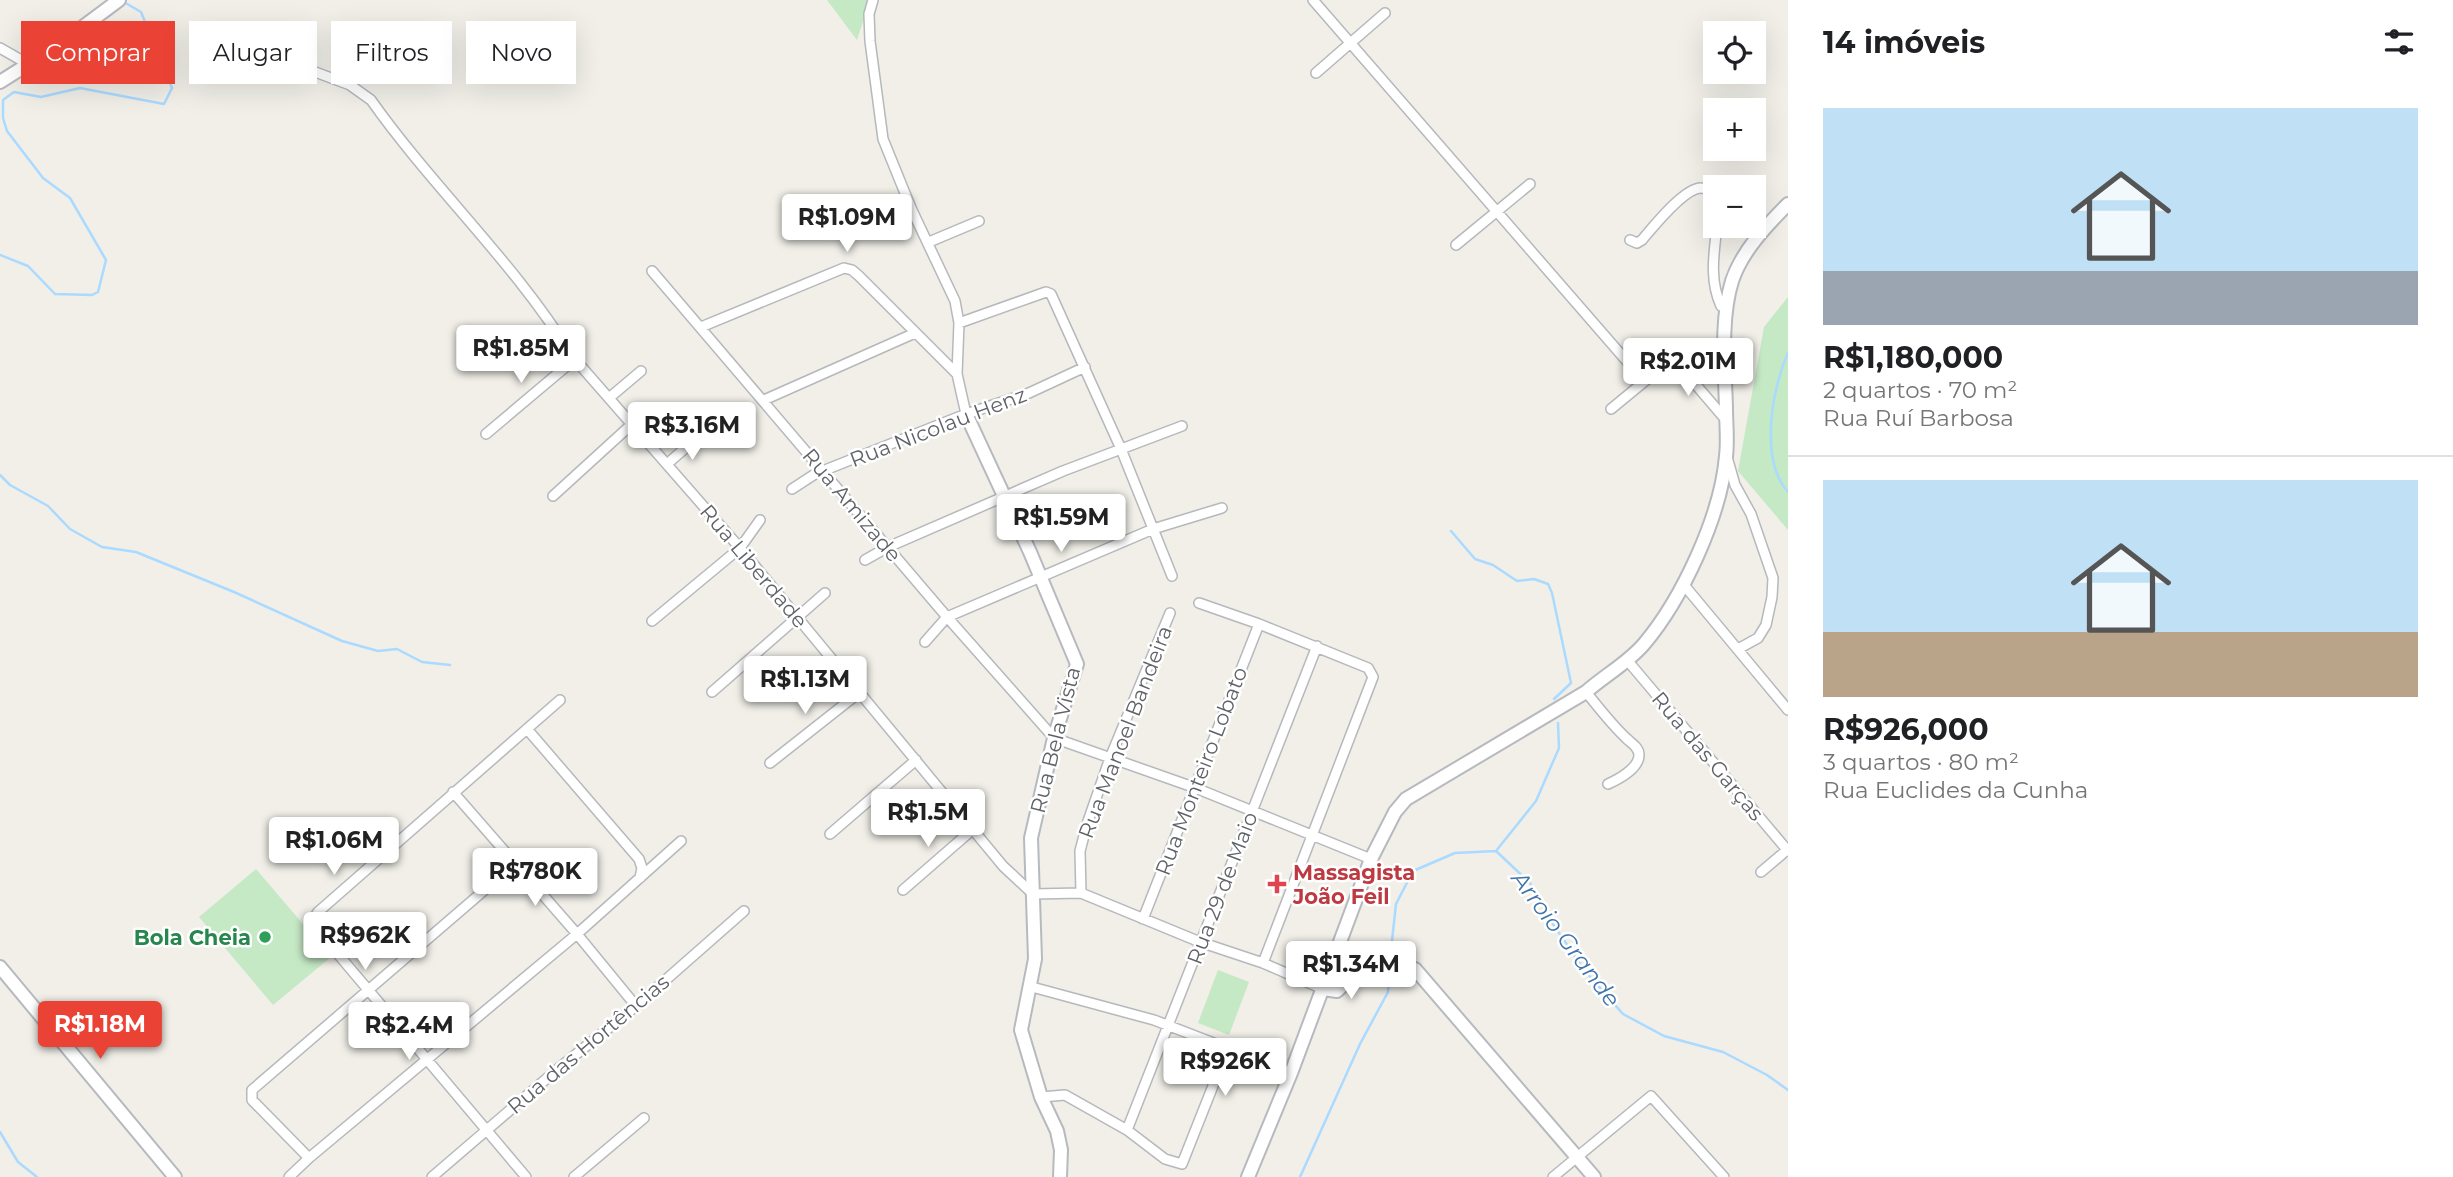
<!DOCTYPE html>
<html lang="pt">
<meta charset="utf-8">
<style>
:root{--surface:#fff;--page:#f6f6f6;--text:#202124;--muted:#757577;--line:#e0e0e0;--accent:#ea4335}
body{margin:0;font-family:Montserrat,sans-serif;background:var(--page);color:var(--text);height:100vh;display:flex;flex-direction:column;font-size:26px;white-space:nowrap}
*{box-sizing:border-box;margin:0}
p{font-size:23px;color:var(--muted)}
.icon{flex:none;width:38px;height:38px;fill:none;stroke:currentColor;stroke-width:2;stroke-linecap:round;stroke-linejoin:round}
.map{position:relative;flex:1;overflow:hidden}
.details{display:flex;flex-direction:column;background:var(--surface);width:665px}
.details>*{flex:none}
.banner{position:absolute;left:21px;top:21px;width:665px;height:63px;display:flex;gap:14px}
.buttons{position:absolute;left:1703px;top:21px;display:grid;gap:14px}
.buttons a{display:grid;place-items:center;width:63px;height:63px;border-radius:0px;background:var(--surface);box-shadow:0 7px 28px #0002;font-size:35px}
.price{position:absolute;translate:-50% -60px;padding:0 16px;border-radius:7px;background:#fff;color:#222;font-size:23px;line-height:46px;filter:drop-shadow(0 2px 4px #0008)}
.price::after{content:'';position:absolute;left:50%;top:42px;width:21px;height:16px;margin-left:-10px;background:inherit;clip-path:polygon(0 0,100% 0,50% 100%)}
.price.active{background:var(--accent);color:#fff}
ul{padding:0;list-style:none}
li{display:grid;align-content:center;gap:14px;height:371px;padding:0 35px}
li+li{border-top:2px solid var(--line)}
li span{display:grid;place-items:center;height:217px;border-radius:0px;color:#555}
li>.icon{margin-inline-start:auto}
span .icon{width:126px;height:126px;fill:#fffc;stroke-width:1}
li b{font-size:30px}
h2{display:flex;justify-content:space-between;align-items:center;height:84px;padding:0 35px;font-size:30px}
.pill{padding:0 24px;border-radius:0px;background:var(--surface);box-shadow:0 7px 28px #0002;font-size:24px;line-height:63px}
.pill.active{background:var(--accent);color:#fff}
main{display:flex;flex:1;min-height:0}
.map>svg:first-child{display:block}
.green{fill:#c5e8c5}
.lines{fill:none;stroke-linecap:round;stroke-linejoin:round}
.stream{stroke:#aadaff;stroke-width:2.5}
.street-casing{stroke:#b5b8bc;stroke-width:12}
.secondary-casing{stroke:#b6babf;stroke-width:16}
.street{stroke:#fff;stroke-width:9}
.secondary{stroke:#fff;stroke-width:12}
.health-dot{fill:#e0444e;stroke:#fff;stroke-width:2.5}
.leisure-dot{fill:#2e9e5b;stroke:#fff;stroke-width:2.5}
.labels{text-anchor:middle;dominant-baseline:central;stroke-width:5;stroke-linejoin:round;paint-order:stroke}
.street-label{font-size:21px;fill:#5f6368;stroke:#fff}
.health-label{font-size:21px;font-weight:bold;fill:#be3a42;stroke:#fff;text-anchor:start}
.leisure-label{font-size:21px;font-weight:bold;fill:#27864d;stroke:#fff;text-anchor:end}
.water-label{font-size:23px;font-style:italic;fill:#4174aa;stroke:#fff}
</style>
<main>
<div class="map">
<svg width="1788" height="1177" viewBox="0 0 1788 1177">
<rect width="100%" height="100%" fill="#f1efe8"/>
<path class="green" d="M827,0H870L857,40Z
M1788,297V530L1738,471L1764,327Z
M256,869L331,957L273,1005L199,917Z
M1218,970L1249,982L1229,1035L1198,1023Z"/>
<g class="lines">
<path class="stream" d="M0,255L28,266L55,294L92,295L98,292L106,260L70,198L43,178L7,131L3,118V100L14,92L41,97L80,88L164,104L172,88L141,12L122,1
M1788,353C1772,388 1759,460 1788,492
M0,475L10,485L48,506L70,529L102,547L136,552L234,592L342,641L378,651L397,649L422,662L450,665
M1451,531L1475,559L1493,565L1517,581L1534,579L1548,584L1552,593L1571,683L1554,699
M1496,851L1536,801L1559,748L1558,723
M1390,959L1396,904L1413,871L1455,853L1496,851L1530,883L1551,921L1584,970L1623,1014L1664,1036L1723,1052L1767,1075L1788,1090
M0,1132L18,1162L37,1177
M1300,1177L1360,1044L1388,992L1390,966"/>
<g class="street-casing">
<path id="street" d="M873,0L869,14L870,41L883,139L911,208L955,301L959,323L957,374L966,414
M1313,0L1644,381
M0,48L28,64
M299,66L350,85L371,100C434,189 515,263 572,356L740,548L1003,866L1033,894L1081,893L1200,942L1263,963L1323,989
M1316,73L1385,13
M1717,226C1714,253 1709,280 1721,306L1726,307
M1630,240L1637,243L1642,240C1653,227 1684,188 1701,188C1706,188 1711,193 1715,196
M929,242L979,221
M1456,245L1530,184
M652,271L947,617L1054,738L1193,787L1371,859
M959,323L1046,292L1051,294L1121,449L1172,576
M701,327L844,268L852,270L859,276L957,374
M609,398L641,371
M764,400L915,333
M1611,409L1673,358L1726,420
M486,434L575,359
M1727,457L1735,485L1751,514L1773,578L1772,597L1766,625L1758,638L1738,649
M667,464L698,437
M792,489L815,474L966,414L1029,393L1085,367
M553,496L632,424
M865,560L888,547L1063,471L1182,426
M1684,585L1788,710
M1199,603L1259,624L1368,668L1373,677L1263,963
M652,621L740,548L760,520
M925,642L947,617L1153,529L1222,508
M1627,660L1788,851
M712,692L825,593
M1586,692C1599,708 1611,724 1626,738C1631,743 1639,747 1639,755C1639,768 1619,779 1608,784
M527,729L639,859L642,868L640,878
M770,763L860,692
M453,792L577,934L636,1006
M830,834L916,760
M1761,872L1787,850
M903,890L972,830
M1081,893L1080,851L1087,824L1110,758L1170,613
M1143,919L1259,624
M1032,987L1154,1020L1291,1073
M1041,1097L1065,1095L1127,1130L1165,1159L1182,1164L1228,1048
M1127,1130L1317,646
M309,1158L252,1100V1090L516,863
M289,1177L309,1158L577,934L681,841
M432,1177L559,1068L636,1006L744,911
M526,1177L316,928L313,919L318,912L560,700
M574,1177L644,1118
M1553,1177L1651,1096L1724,1177"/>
</g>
<g class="secondary-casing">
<path id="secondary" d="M0,82L60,44L119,0
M966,414L1030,552L1077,664L1054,738L1031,838L1035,959L1021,1030L1041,1097L1057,1131L1061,1150L1060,1177
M0,967L175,1177
M1323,989L1337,991L1371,958L1415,969L1594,1177
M1248,1177L1291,1073L1371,859L1395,812L1406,799L1586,692C1605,675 1628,663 1644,644C1682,599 1721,516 1726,456C1728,441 1726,424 1726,408C1725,368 1720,320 1732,281C1742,251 1766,226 1788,204"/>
</g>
<use href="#street" class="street"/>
<use href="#secondary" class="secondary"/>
</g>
<path class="health-dot" d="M1273.5 873.5h7v7h7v7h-7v7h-7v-7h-7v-7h7z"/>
<circle class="leisure-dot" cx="265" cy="937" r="7"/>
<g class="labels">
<g class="street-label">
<text transform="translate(938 427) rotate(-21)">Rua Nicolau Henz</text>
<text transform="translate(852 505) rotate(50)">Rua Amizade</text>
<text transform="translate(754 566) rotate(50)">Rua Liberdade</text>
<text transform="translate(1125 732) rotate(-69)">Rua Manoel Bandeira</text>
<text transform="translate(1055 740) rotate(-76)">Rua Bela Vista</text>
<text transform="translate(1708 756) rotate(50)">Rua das Garças</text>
<text transform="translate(1201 771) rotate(-69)">Rua Monteiro Lobato</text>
<text transform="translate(1222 888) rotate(-69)">Rua 29 de Maio</text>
<text transform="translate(588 1044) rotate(-40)">Rua das Hortências</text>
</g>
<g class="health-label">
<text x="1293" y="872">Massagista<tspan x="1293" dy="24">João Feil</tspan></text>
</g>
<g class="leisure-label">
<text x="251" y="937">Bola Cheia</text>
</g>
<g class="water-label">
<text transform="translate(1566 939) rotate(53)">Arroio Grande</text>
</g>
</g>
</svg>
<div class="buttons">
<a><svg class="icon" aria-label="locate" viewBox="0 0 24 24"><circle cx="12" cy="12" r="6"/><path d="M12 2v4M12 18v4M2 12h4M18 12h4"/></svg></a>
<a>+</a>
<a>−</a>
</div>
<b class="price" style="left:847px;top:254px">R$1.09M</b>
<b class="price" style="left:521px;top:385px">R$1.85M</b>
<b class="price" style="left:1688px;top:398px">R$2.01M</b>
<b class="price" style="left:692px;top:462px">R$3.16M</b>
<b class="price" style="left:1061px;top:554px">R$1.59M</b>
<b class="price" style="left:805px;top:716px">R$1.13M</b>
<b class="price" style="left:928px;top:849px">R$1.5M</b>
<b class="price" style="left:334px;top:877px">R$1.06M</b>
<b class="price" style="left:535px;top:908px">R$780K</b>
<b class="price" style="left:365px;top:972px">R$962K</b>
<b class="price" style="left:1351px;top:1001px">R$1.34M</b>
<b class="price active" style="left:100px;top:1061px">R$1.18M</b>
<b class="price" style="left:409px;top:1062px">R$2.4M</b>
<b class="price" style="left:1225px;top:1098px">R$926K</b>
<div class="banner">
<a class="pill active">Comprar</a>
<a class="pill">Alugar</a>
<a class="pill">Filtros</a>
<a class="pill">Novo</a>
</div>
</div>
<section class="details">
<h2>14 imóveis<svg class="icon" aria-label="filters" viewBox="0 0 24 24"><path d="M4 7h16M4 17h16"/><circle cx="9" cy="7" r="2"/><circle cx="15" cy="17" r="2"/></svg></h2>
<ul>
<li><span style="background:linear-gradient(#bfe0f5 75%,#9aa5b1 0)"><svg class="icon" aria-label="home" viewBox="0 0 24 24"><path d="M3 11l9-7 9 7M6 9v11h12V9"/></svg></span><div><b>R$1,180,000</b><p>2 quartos · 70 m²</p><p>Rua Ruí Barbosa</p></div></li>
<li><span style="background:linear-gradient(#bfe0f5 70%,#b9a48a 0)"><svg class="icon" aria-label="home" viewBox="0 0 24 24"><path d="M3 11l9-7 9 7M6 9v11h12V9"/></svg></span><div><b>R$926,000</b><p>3 quartos · 80 m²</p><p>Rua Euclides da Cunha</p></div></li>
</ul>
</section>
</main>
